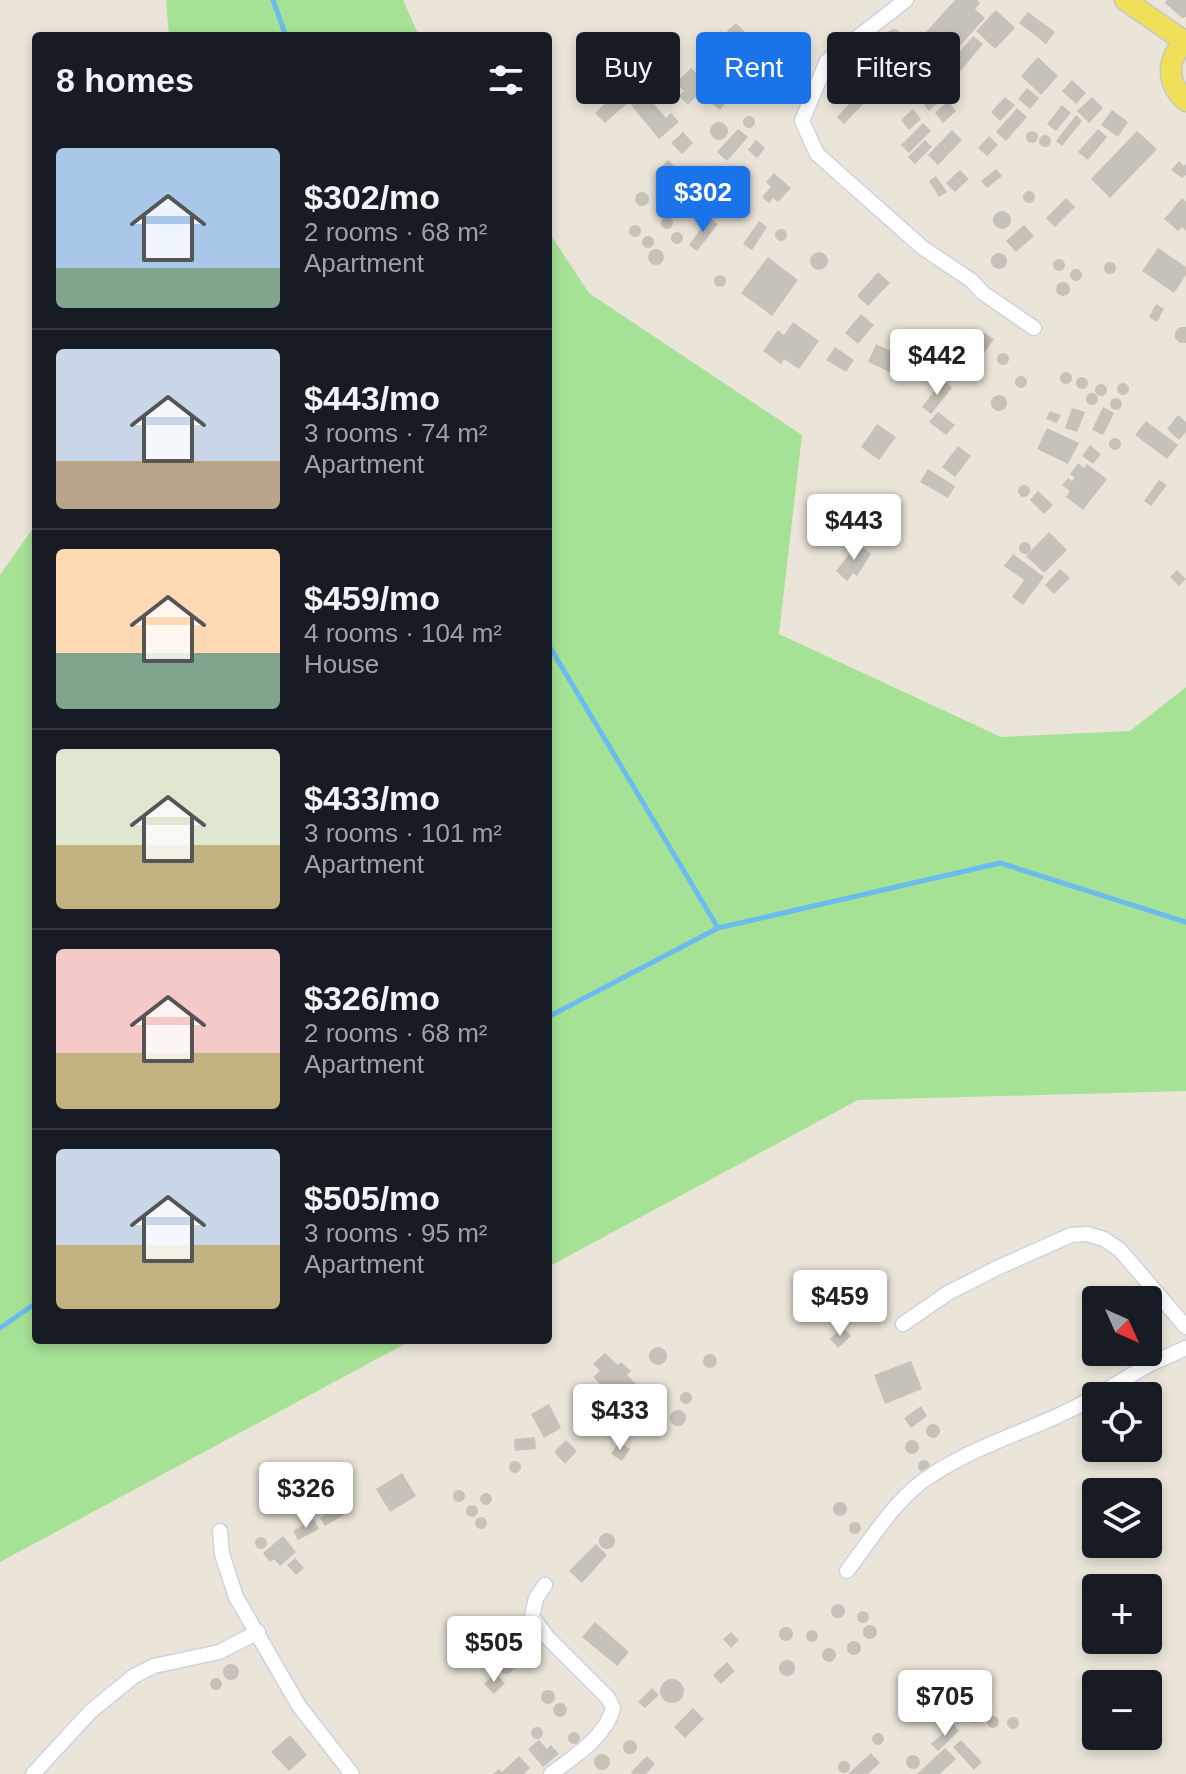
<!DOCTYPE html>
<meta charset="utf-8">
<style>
:root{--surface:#171b24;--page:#20242c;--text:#f1f3f6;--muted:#9ea1a6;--line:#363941;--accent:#1a73e8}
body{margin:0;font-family:Helvetica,sans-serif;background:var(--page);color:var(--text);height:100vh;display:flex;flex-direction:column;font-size:30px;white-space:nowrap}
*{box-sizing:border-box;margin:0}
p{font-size:26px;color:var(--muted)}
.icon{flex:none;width:44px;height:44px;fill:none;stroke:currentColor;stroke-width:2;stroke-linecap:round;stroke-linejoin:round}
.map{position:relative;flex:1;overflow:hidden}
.side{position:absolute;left:32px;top:32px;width:520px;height:1312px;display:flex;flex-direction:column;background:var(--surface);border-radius:8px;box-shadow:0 4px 12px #0003}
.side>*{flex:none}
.guide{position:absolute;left:576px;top:32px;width:490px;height:72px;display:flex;gap:16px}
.needle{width:52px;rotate:135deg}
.buttons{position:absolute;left:1082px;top:1286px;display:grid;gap:16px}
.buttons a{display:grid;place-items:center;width:80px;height:80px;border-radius:8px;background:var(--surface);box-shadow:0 4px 12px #0003;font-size:40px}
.price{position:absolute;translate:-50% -68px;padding:0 18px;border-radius:8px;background:#fff;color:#222;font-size:26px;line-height:52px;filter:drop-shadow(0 2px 4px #0008)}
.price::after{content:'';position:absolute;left:50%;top:48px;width:24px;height:18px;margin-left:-12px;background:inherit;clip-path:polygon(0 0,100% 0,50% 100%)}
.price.current{background:var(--accent);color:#fff}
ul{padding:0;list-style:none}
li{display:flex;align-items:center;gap:24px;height:200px;padding:0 24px}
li+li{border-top:2px solid var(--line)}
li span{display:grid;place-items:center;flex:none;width:224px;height:160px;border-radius:8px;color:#555}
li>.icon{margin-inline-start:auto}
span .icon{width:96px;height:96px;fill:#fffc;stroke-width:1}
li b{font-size:34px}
h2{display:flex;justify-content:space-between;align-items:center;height:96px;padding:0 24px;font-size:34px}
.chip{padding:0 28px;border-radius:8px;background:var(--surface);box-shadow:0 4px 12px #0003;font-size:28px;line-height:72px}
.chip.current{background:var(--accent);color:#fff}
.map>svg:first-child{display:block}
.green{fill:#a6e295}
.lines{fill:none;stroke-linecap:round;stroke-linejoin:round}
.stream{stroke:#6bbbee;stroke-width:5}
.building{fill:#c6c2b9}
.minor-casing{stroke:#cfd0e1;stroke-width:17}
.primary-casing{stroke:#c7c7c7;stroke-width:23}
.minor{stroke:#fff;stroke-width:14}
.primary{stroke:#f0e059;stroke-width:20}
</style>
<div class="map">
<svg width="1186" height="1774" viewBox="0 0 1186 1774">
<rect width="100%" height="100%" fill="#ebe5d9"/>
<path class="green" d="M166,0H403L419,36H169Z
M548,231L589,293L802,435L779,634L1001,737L1130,731L1186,687V1091L858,1100L548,1267Z
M36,524V1340H412L0,1562V575Z"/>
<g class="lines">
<path class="stream" d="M273,0L286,36
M548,644L718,928
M548,1017L718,928L1000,863L1186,922
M0,1328L36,1303"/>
</g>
<path class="building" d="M955,0H977L980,3L975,9L985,18L925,85L915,76L924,66L908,52Z
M1167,0H1186V17L1182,18L1165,3Z
M996,10L1015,28L995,49L976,31Z
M1028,12L1055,32L1046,44L1019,23Z
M736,23L747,34L738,42L727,31Z
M887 36a7 7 0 1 1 14 0a7 7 0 1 1-14 0Z
M720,31L728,38L710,57L702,49Z
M973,36L983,44L959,73L949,64Z
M1038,57L1058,76L1041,95L1021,76Z
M888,59L896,66L869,96L861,89Z
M691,68L708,84L688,105L679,96L684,91L676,83Z
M706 77a6 6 0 1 1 12 0a6 6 0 1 1-12 0Z
M1072,80L1086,93L1076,104L1062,91Z
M722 87a6 6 0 1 1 12 0a6 6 0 1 1-12 0Z
M653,87L662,97L654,104L666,118L671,113L679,122L659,139L631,105Z
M1027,88L1039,98L1030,109L1018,99Z
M620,90L630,101L605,123L595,113Z
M939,91L945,97L929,111L924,105Z
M715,92L727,101L720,110L708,101Z
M860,92L867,100L844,124L837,117Z
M1005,97L1015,105L1000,121L991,112Z
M1092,97L1103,108L1089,123L1077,111Z
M948,101L956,111L943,123L935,113Z
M1062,105L1071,113L1056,131L1047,124Z
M1017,108L1027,117L1006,141L996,132Z
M913,109L921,119L909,130L901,120Z
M1112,110L1128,122L1118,137L1101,125Z
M1076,115L1082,121L1062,146L1056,141Z
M743 122a6 6 0 1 1 12 0a6 6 0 1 1-12 0Z
M710 131a9 9 0 1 1 18 0a9 9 0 1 1-18 0Z
M923,123L931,131L909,153L901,145Z
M738,129L748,137L727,161L717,152Z
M1098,129L1107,137L1088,160L1078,152Z
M952,130L962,140L938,165L928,155Z
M1026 137a6 6 0 1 1 12 0a6 6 0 1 1-12 0Z
M1137,131L1157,149L1110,198L1091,179Z
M683,132L693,143L682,154L671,143Z
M1039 141a6 6 0 1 1 12 0a6 6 0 1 1-12 0Z
M989,136L998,145L987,156L978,148Z
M756,140L765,148L757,158L748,150Z
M925,140L932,147L915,164L908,157Z
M668,160L678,169L665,183L655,174Z
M1179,161L1184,166L1186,164V175L1182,178L1171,170Z
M710,165L718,173L711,180L703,172Z
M996,169L1002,176L987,188L981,181Z
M960,170L969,179L955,192L946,183Z
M682,171L688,177L675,191L669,185Z
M774,173L791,188L778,202L773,198L769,203L762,197L771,187L766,182Z
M936,176L947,192L939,197L929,181Z
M1023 197a6 6 0 1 1 12 0a6 6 0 1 1-12 0Z
M635 199a7 7 0 1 1 14 0a7 7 0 1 1-14 0Z
M1066,198L1075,207L1055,227L1046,218Z
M1182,198L1186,202V231L1182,227L1178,231L1164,219Z
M714 210a6 6 0 1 1 12 0a6 6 0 1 1-12 0Z
M993 220a9 9 0 1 1 18 0a9 9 0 1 1-18 0Z
M661 223a6 6 0 1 1 12 0a6 6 0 1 1-12 0Z
M709,218L718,224L697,251L689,245Z
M759,221L767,227L752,250L743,244Z
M629 231a6 6 0 1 1 12 0a6 6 0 1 1-12 0Z
M1024,225L1034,236L1016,252L1006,241Z
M775 235a6 6 0 1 1 12 0a6 6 0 1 1-12 0Z
M671 238a6 6 0 1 1 12 0a6 6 0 1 1-12 0Z
M642 242a6 6 0 1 1 12 0a6 6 0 1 1-12 0Z
M1158,248L1186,267V275L1174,293L1142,271Z
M648 257a8 8 0 1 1 16 0a8 8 0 1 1-16 0Z
M810 261a9 9 0 1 1 18 0a9 9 0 1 1-18 0Z
M991 261a8 8 0 1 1 16 0a8 8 0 1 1-16 0Z
M768,257L798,280L772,316L741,293Z
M1053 265a6 6 0 1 1 12 0a6 6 0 1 1-12 0Z
M1104 268a6 6 0 1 1 12 0a6 6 0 1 1-12 0Z
M1070 275a6 6 0 1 1 12 0a6 6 0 1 1-12 0Z
M878,272L890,283L868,306L857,296Z
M714 281a6 6 0 1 1 12 0a6 6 0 1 1-12 0Z
M1056 289a7 7 0 1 1 14 0a7 7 0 1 1-14 0Z
M1156,304L1164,309L1157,322L1149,317Z
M861,314L874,325L858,344L845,333Z
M793,322L819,341L799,369L784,359L781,364L763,351L778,330L784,335Z
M1180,327H1186V343H1180L1175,338V332Z
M983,332L994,339L974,367L969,364L972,359L967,356Z
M876,344L904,357L896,375L868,362Z
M835,347L854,360L846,372L826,360Z
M997 359a6 6 0 1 1 12 0a6 6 0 1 1-12 0Z
M1060 378a6 6 0 1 1 12 0a6 6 0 1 1-12 0Z
M1015 382a6 6 0 1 1 12 0a6 6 0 1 1-12 0Z
M1076 383a6 6 0 1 1 12 0a6 6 0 1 1-12 0Z
M943,380L952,388L931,414L922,407Z
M1117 389a6 6 0 1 1 12 0a6 6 0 1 1-12 0Z
M1095 390a6 6 0 1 1 12 0a6 6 0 1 1-12 0Z
M1086 399a6 6 0 1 1 12 0a6 6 0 1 1-12 0Z
M991 403a8 8 0 1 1 16 0a8 8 0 1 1-16 0Z
M1110 404a6 6 0 1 1 12 0a6 6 0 1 1-12 0Z
M1103,407L1114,413L1103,435L1092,430Z
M1072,408L1085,412L1077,432L1065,428Z
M1050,411L1061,415L1057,423L1046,419Z
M938,412L955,425L946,435L929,422Z
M1178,415L1186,422V432L1179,440L1167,429Z
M1146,421L1178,445L1167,459L1135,435Z
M877,424L896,437L879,460L861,447Z
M1047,428L1079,443L1068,464L1037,449Z
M1109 444a6 6 0 1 1 12 0a6 6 0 1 1-12 0Z
M1090,445L1101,454L1093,464L1082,456Z
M958,446L971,456L955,477L942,467Z
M1078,463L1084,468L1087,464L1107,479L1083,510L1066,497L1070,491L1062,485L1068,478L1072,481L1075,478L1070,474Z
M928,469L955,486L948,498L920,482Z
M1159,480L1167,485L1151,506L1144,501Z
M1018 491a6 6 0 1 1 12 0a6 6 0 1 1-12 0Z
M1038,491L1053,505L1044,514L1030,500Z
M1049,532L1067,550L1044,573L1026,556Z
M1019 548a6 6 0 1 1 12 0a6 6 0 1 1-12 0Z
M858,543L871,554L857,576L853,573L847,581L836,571Z
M1013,554L1044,577L1023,605L1012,597L1024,580L1004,566Z
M1060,569L1070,578L1054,594L1045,585Z
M1177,570L1186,579L1179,586L1170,577Z
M843,1327L851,1336L838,1348L830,1339Z
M649 1356a9 9 0 1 1 18 0a9 9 0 1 1-18 0Z
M605,1353L618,1365L621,1362L631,1371L627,1375L637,1385L619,1403L593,1377L600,1371L593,1364Z
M703 1361a7 7 0 1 1 14 0a7 7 0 1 1-14 0Z
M911,1361L922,1389L885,1404L874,1375Z
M680 1398a6 6 0 1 1 12 0a6 6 0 1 1-12 0Z
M549,1404L561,1428L544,1438L531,1414Z
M921,1406L927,1416L911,1428L904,1418Z
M670 1418a8 8 0 1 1 16 0a8 8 0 1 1-16 0Z
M926 1431a7 7 0 1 1 14 0a7 7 0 1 1-14 0Z
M535,1437L536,1449L515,1451L514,1439Z
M905 1447a7 7 0 1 1 14 0a7 7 0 1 1-14 0Z
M566,1440L577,1451L565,1464L554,1452Z
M619,1442L630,1449L622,1461L611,1454Z
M918 1466a6 6 0 1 1 12 0a6 6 0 1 1-12 0Z
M509 1467a6 6 0 1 1 12 0a6 6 0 1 1-12 0Z
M402,1473L416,1496L390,1512L376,1489Z
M453 1496a6 6 0 1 1 12 0a6 6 0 1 1-12 0Z
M480 1499a6 6 0 1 1 12 0a6 6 0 1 1-12 0Z
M833 1509a7 7 0 1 1 14 0a7 7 0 1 1-14 0Z
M342,1505L347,1513L325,1526L320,1518Z
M466 1511a6 6 0 1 1 12 0a6 6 0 1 1-12 0Z
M475 1523a6 6 0 1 1 12 0a6 6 0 1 1-12 0Z
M314,1519L319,1529L298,1540L293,1531Z
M849 1528a6 6 0 1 1 12 0a6 6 0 1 1-12 0Z
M599 1541a8 8 0 1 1 16 0a8 8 0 1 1-16 0Z
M283,1536L296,1552L280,1566L274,1559L270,1562L263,1553Z
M255 1543a6 6 0 1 1 12 0a6 6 0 1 1-12 0Z
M596,1544L607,1555L582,1583L569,1571Z
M295,1558L304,1568L296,1575L287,1565Z
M831 1611a7 7 0 1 1 14 0a7 7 0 1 1-14 0Z
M857 1617a6 6 0 1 1 12 0a6 6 0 1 1-12 0Z
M595,1622L629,1652L617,1666L582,1637Z
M863 1632a7 7 0 1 1 14 0a7 7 0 1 1-14 0Z
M779 1634a7 7 0 1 1 14 0a7 7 0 1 1-14 0Z
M806 1636a6 6 0 1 1 12 0a6 6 0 1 1-12 0Z
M731,1632L739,1640L731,1648L723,1639Z
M847 1648a7 7 0 1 1 14 0a7 7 0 1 1-14 0Z
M515 1648a7 7 0 1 1 14 0a7 7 0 1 1-14 0Z
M822 1655a7 7 0 1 1 14 0a7 7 0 1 1-14 0Z
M498 1666a8 8 0 1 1 16 0a8 8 0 1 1-16 0Z
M779 1668a8 8 0 1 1 16 0a8 8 0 1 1-16 0Z
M727,1662L735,1671L721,1684L713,1675Z
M223 1672a8 8 0 1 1 16 0a8 8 0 1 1-16 0Z
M495,1673L505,1683L494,1694L484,1684Z
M210 1684a6 6 0 1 1 12 0a6 6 0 1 1-12 0Z
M660 1691a12 12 0 1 1 24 0a12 12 0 1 1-24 0Z
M652,1688L659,1695L645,1708L638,1702Z
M541 1697a7 7 0 1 1 14 0a7 7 0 1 1-14 0Z
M553 1710a7 7 0 1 1 14 0a7 7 0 1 1-14 0Z
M693,1708L704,1719L685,1738L674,1727Z
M968 1716a7 7 0 1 1 14 0a7 7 0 1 1-14 0Z
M987 1722a6 6 0 1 1 12 0a6 6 0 1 1-12 0Z
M1007 1723a6 6 0 1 1 12 0a6 6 0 1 1-12 0Z
M953,1724L959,1731L938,1751L931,1744Z
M531 1733a6 6 0 1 1 12 0a6 6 0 1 1-12 0Z
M568 1738a6 6 0 1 1 12 0a6 6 0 1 1-12 0Z
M872 1739a6 6 0 1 1 12 0a6 6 0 1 1-12 0Z
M290,1735L307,1755L289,1771L271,1752Z
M539,1740L547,1749L551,1745L559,1754L543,1767L528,1749Z
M961,1740L982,1762L974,1770L953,1747Z
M623 1747a7 7 0 1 1 14 0a7 7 0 1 1-14 0Z
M945,1748L956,1759L940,1774H917Z
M871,1753L880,1763L868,1774H848Z
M594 1762a8 8 0 1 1 16 0a8 8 0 1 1-16 0Z
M906 1762a7 7 0 1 1 14 0a7 7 0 1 1-14 0Z
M519,1756L530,1768L524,1774H493L499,1769L502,1772Z
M647,1756L655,1764L646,1774H633L631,1772Z
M838 1767a6 6 0 1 1 12 0a6 6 0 1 1-12 0Z"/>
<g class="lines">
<g class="minor-casing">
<path id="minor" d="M906,0L827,61L802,121L817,154L923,248L972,281L983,293L1034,328
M903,1324L948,1293L997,1268L1071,1235L1087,1234L1104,1239L1120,1250L1186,1327
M1096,1396L1150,1364L1186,1348
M220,1531L222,1554L236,1597L299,1706L352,1774
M847,1571C870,1541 892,1504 923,1481C975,1443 1041,1429 1096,1396
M545,1585L536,1598L532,1617L548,1638L608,1698L613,1708C606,1737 573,1757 551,1774
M33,1774L91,1711L134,1676L154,1666L219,1652L258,1632"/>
</g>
<g class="primary-casing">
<path id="primary" d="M1125,0L1184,41
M1186,40C1166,59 1166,83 1186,101"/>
</g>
<use href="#minor" class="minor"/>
<use href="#primary" class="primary"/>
</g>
</svg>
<div class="buttons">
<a><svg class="needle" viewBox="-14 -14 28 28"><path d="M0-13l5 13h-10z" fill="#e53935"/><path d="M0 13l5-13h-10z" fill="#9ea1a6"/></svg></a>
<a><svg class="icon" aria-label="locate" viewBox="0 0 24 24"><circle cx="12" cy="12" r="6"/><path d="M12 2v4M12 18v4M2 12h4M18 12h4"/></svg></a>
<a><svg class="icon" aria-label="layers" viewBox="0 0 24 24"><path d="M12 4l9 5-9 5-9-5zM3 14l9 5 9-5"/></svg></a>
<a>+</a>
<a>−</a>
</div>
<b class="price current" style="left:703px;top:234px">$302</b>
<b class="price" style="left:937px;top:397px">$442</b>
<b class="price" style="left:854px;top:562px">$443</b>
<b class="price" style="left:840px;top:1338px">$459</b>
<b class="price" style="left:620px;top:1452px">$433</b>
<b class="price" style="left:306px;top:1530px">$326</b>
<b class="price" style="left:494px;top:1684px">$505</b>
<b class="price" style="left:945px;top:1738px">$705</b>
<div class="guide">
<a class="chip">Buy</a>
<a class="chip current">Rent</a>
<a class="chip">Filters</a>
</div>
<section class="side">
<h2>8 homes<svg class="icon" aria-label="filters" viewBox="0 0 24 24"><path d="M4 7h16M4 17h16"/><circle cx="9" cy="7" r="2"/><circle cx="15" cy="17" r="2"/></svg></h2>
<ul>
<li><span style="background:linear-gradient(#a9c7e8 75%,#7fa58c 0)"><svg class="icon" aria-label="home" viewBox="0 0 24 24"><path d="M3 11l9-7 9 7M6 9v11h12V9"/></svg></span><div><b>$302/mo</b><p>2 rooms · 68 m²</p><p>Apartment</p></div></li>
<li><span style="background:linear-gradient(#c9d6e8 70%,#b9a48a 0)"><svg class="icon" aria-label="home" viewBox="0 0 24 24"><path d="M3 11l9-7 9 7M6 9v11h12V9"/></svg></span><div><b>$443/mo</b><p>3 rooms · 74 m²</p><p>Apartment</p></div></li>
<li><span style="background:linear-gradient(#ffd9b3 65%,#7fa58c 0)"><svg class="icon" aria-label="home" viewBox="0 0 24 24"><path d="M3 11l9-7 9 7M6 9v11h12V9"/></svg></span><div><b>$459/mo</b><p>4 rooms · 104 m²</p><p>House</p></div></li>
<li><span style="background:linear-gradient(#dfe7d0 60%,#c2b280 0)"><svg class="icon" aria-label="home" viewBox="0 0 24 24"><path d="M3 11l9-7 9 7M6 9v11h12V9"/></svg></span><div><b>$433/mo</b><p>3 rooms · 101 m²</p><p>Apartment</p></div></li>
<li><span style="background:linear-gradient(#f6c9c9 65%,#c2b280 0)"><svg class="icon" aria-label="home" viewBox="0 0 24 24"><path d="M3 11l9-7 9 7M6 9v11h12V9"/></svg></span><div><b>$326/mo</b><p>2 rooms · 68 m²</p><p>Apartment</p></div></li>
<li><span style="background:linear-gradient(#c9d6e8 60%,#c2b280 0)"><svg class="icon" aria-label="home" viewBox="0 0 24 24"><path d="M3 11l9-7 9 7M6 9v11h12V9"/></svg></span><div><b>$505/mo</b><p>3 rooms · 95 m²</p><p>Apartment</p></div></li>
</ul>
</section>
</div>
